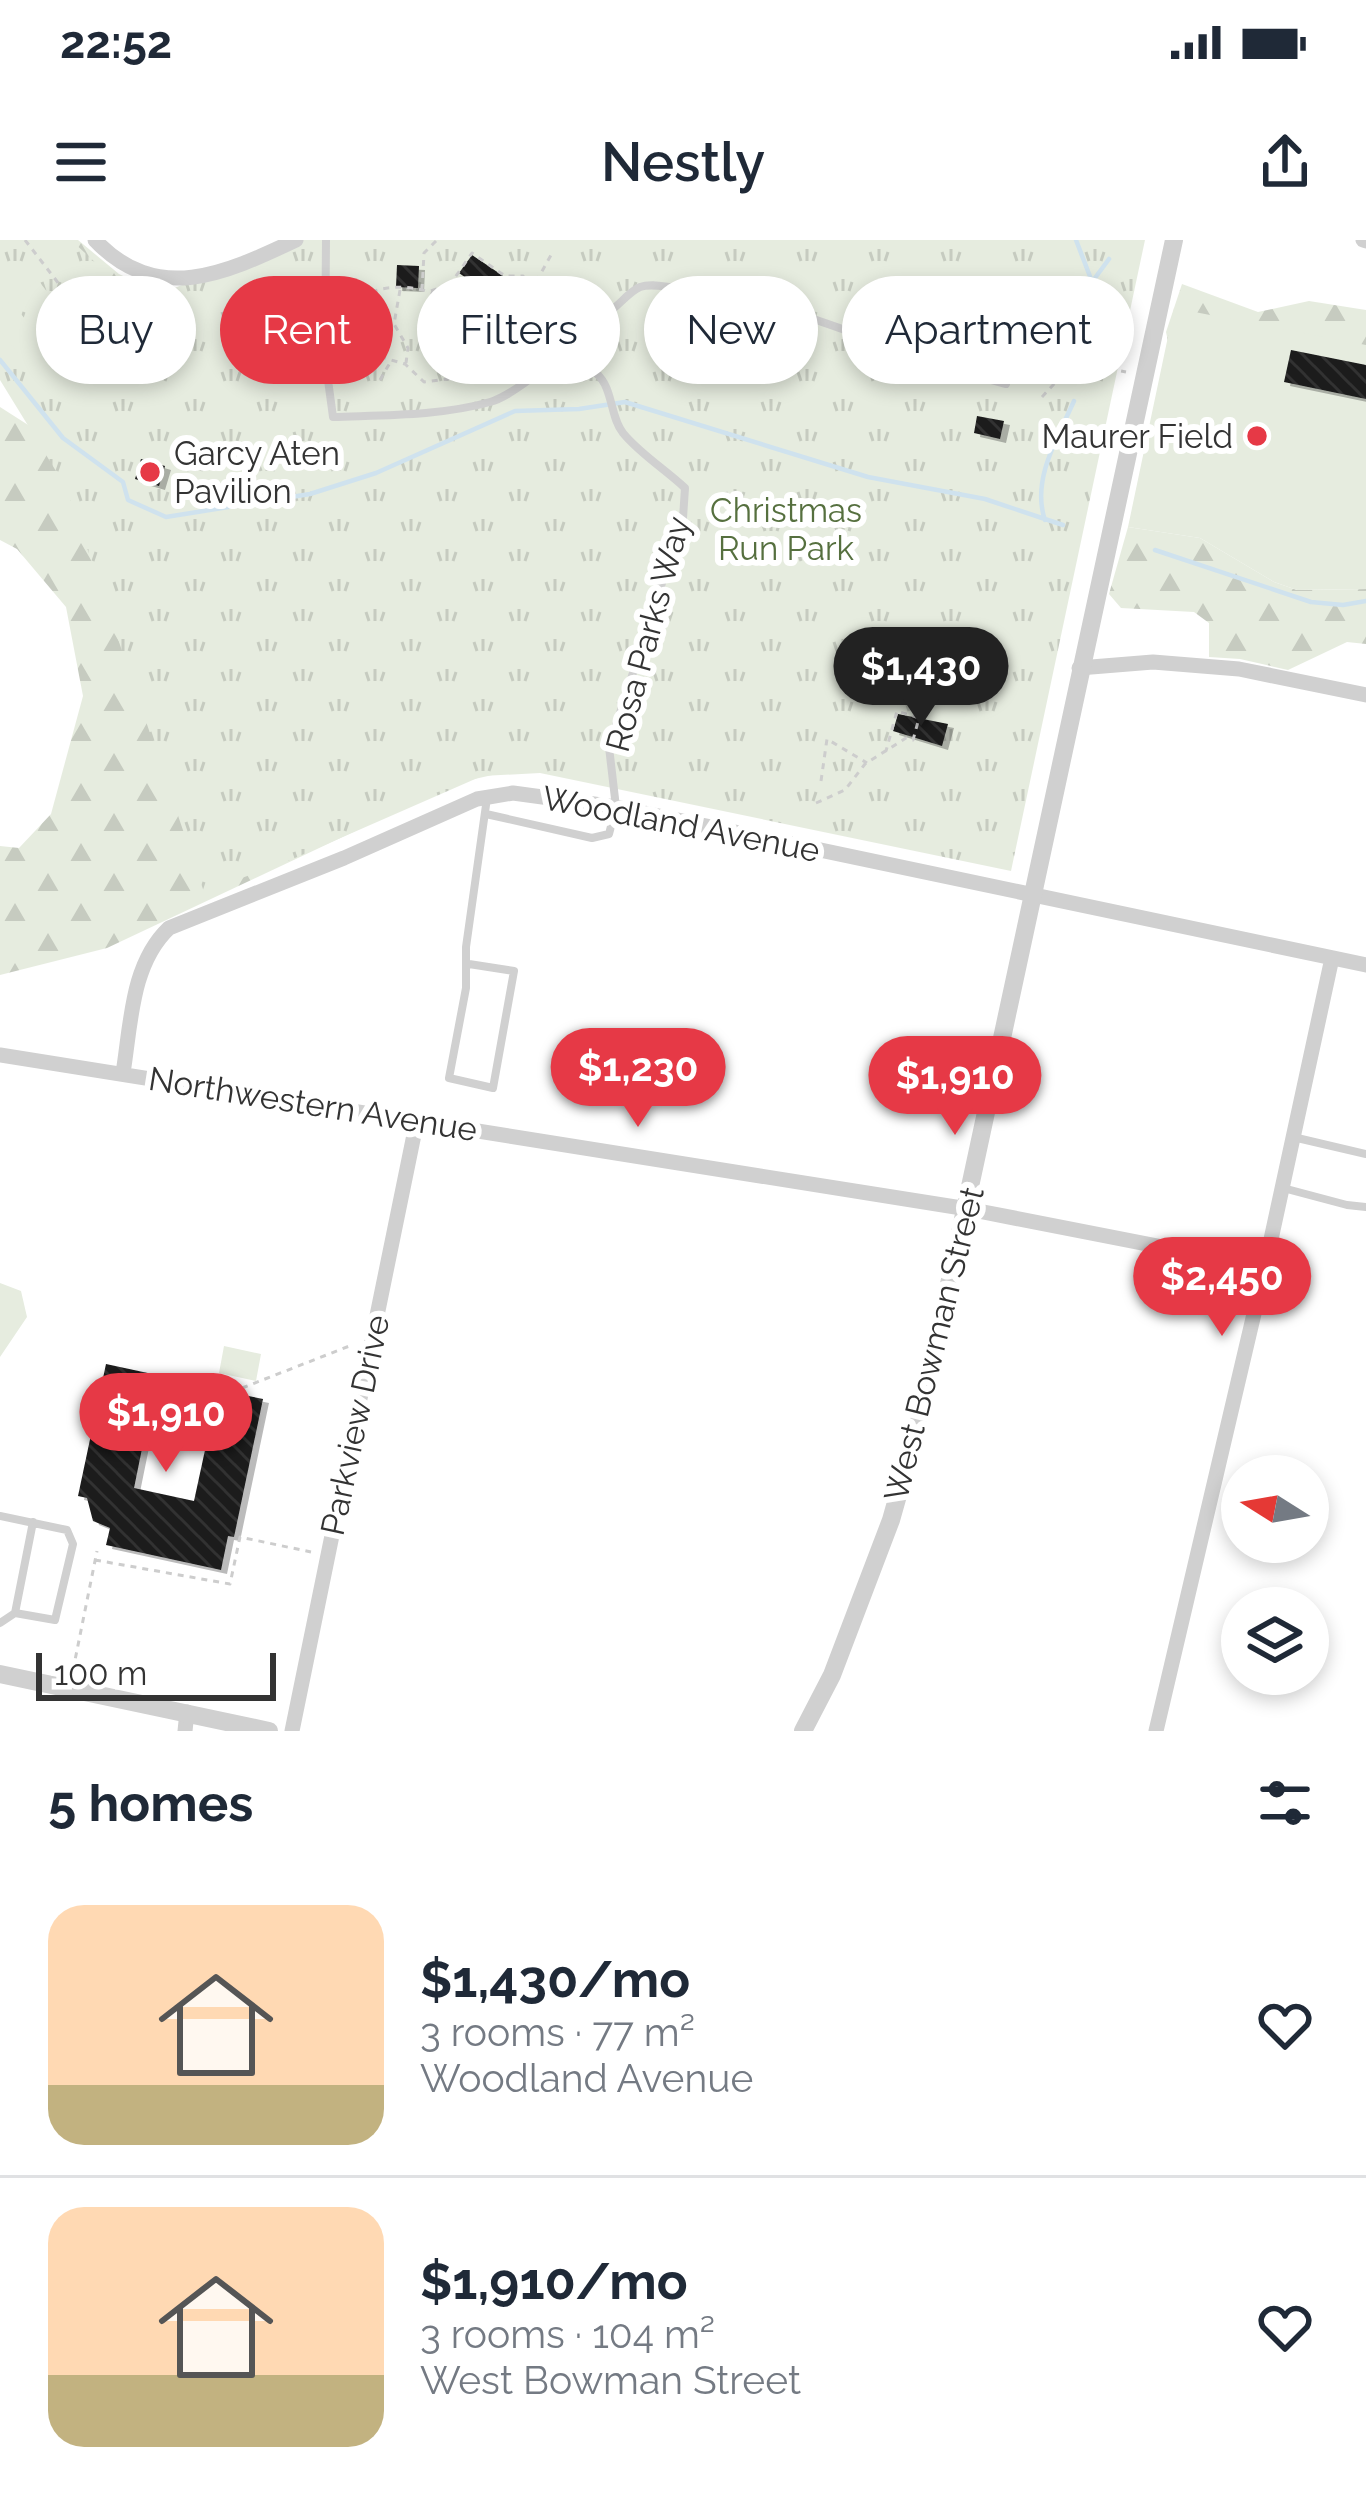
<!DOCTYPE html>
<meta charset="utf-8">
<style>
:root{--surface:#fff;--page:#f2f2f3;--text:#1f2937;--muted:#747a83;--line:#e0e1e3;--accent:#e63946}
body{margin:0;font-family:Raleway,sans-serif;background:var(--page);color:var(--text);height:100vh;display:flex;flex-direction:column;font-size:45px;white-space:nowrap}
*{box-sizing:border-box;margin:0}
p{font-size:39px;color:var(--muted)}
.icon{flex:none;width:66px;height:66px;fill:none;stroke:currentColor;stroke-width:2;stroke-linecap:round;stroke-linejoin:round}
.map{position:relative;height:1491px;overflow:hidden}
.sheet{display:flex;flex-direction:column;background:var(--surface);flex:1}
.sheet>*{flex:none}
.hud{position:absolute;left:36px;top:36px;width:1296px;height:108px;display:flex;gap:24px}
.needle{width:78px;rotate:281deg}
.fabs{position:absolute;left:1221px;top:1215px;display:grid;gap:24px}
.fabs a{display:grid;place-items:center;width:108px;height:108px;border-radius:50%;background:var(--surface);box-shadow:0 6px 18px #0003;font-size:60px}
.scale{position:absolute;left:36px;bottom:30px;width:240px;box-sizing:border-box;padding-left:12px;border:6px solid #333;border-top:0;font-size:33px;line-height:42px;white-space:nowrap;color:#333;-webkit-text-stroke:9px #fff;paint-order:stroke}
.price{position:absolute;translate:-50% -102px;padding:0 27px;border-radius:42px;background:var(--accent);color:#fff;font-size:39px;line-height:78px;filter:drop-shadow(0 3px 6px #0008)}
.price::after{content:'';position:absolute;left:50%;top:72px;width:36px;height:27px;margin-left:-18px;background:inherit;clip-path:polygon(0 0,100% 0,50% 100%)}
.price.current{background:#222;color:#fff}
ul{padding:0;list-style:none}
li{display:flex;align-items:center;gap:36px;height:300px;padding:0 48px}
li+li{border-top:3px solid var(--line)}
li span{display:grid;place-items:center;flex:none;width:336px;height:240px;border-radius:36px;color:#555}
li>.icon{margin-inline-start:auto}
span .icon{width:144px;height:144px;fill:#fffc;stroke-width:1}
li b{font-size:51px}
h2{display:flex;justify-content:space-between;align-items:center;height:144px;padding:0 48px;font-size:51px}
.tag{padding:0 42px;border-radius:54px;background:var(--surface);box-shadow:0 6px 18px #0003;font-size:42px;line-height:108px}
.tag.current{background:var(--accent);color:#fff}
.status{display:flex;justify-content:space-between;align-items:center;height:84px;padding:0 60px;background:var(--surface);direction:ltr}
.status svg{height:33px;fill:currentColor}
header{display:flex;justify-content:space-between;align-items:center;height:156px;padding:0 48px;background:var(--surface);font-size:54px;font-weight:600}
.map>svg:first-child{display:block}
.forest{fill:url(#forest-firs)}
.park{fill:url(#park-tufts)}
.pitch{fill:#e6ecdf}
.lines{fill:none;stroke-linecap:round;stroke-linejoin:round}
.stream{stroke:#cfe2ee;stroke-width:4.5}
.building{fill:url(#building-back-hatch);filter:url(#shadow)}
.path{stroke:#cdcdcd;stroke-width:3;stroke-dasharray:6 6;stroke-linecap:butt}
.service{stroke:#d0d0d0;stroke-width:8}
.minor{stroke:#d0d0d0;stroke-width:15}
.tertiary{stroke:#d0d0d0;stroke-width:18}
.poi-dot{fill:#e63946;stroke:#fff;stroke-width:4.5}
.labels{text-anchor:middle;dominant-baseline:central;stroke-width:12;stroke-linejoin:round;paint-order:stroke}
.poi-label{font-size:33px;fill:#333;stroke:#fff;text-anchor:end}
.park-label{font-size:33px;fill:#56703f;stroke:#fff}
.street-label{font-size:33px;fill:#333;stroke:#fff}
</style>
<div class="status"><b>22:52</b><svg viewBox="0 0 49 12"><path d="M0 12V9h3v3zM5 12V6h3v6zM10 12V3h3v9zM15 12V0h3v12zM26 1h20v11H26zM47 4h2v5h-2z"/></svg></div>
<header><svg class="icon" aria-label="menu" viewBox="0 0 24 24"><path d="M4 6h16M4 12h16M4 18h16"/></svg>Nestly<svg class="icon" aria-label="share" viewBox="0 0 24 24"><path d="M12 15V3M7 8l5-5 5 5M5 13v7h14v-7"/></svg></header>
<div class="map">
<svg width="1366" height="1491" viewBox="0 0 1366 1491">
<defs>
<pattern id="forest-firs" width="22" height="20" patternUnits="userSpaceOnUse" patternTransform="scale(3)"><rect width="22" height="20" fill="#e6ecdf"/><path d="M5 1l3.5 6h-7zM16 11l3.5 6h-7z" fill="#c6cbc0"/></pattern>
<pattern id="park-tufts" width="24" height="20" patternUnits="userSpaceOnUse" patternTransform="scale(3)"><rect width="24" height="20" fill="#e6ecdf"/><path d="M3 7l-1-3M5 7V3M7 7l1-3M15 17l-1-3M17 17v-4M19 17l1-3" fill="none" stroke="#c6cbc0"/></pattern>
<pattern id="building-back-hatch" width="6" height="6" patternUnits="userSpaceOnUse" patternTransform="scale(3)"><rect width="6" height="6" fill="#1a1a1a"/><path d="M-1 5l2 2M0 0l6 6M5-1l2 2" fill="none" stroke="#333"/></pattern>
<filter id="shadow"><feDropShadow dx="6" dy="4" stdDeviation="0" flood-color="#0004"/></filter>
</defs>
<rect width="100%" height="100%" fill="#fff"/>
<path class="forest" d="M39,0H78L119,34L153,50L173,49L162,81Z
M1182,44L1258,72L1309,61L1366,70V119L1170,111L1166,92Z
M0,167L554,521L457,543L107,708L0,735V606L19,608L51,574L83,456L66,367L17,309L0,300Z
M1128,287L1200,298L1274,342L1297,350L1366,349V404L1347,402L1288,430L1240,419L1209,417V383L1194,372L1121,368L1109,354Z"/>
<path class="park" d="M0,0H71L138,62L299,0H1145L1011,631L540,533L482,536L288,621L204,652L67,249L0,140Z"/>
<path class="pitch" d="M38,40L73,85L53,101L18,56Z
M11,61L46,106L25,122L0,90V70Z
M1174,68L1366,105V349L1297,350L1274,342L1200,298L1128,287Z
M646,81L705,91L699,127L639,117Z
M712,92L772,103L765,139L705,128Z
M0,1043L21,1051L27,1077L0,1117Z
M224,1106L261,1114L256,1141L219,1133Z"/>
<g class="lines">
<path class="stream" d="M1076,0L1091,39
M1095,69L1092,42L1109,19
M0,120L63,198L123,242L128,260L166,277L310,254L376,233L515,171L579,169L625,162L868,237L985,259L1063,285
M1045,280C1031,240 1058,197 1074,161
M1155,310L1311,362L1343,365L1366,361"/>
</g>
<path class="building" d="M472,15L506,38H522L531,57L525,70L519,71L516,111L494,110L497,74L489,54L459,33Z
M397,25L419,26L418,48L396,47Z
M1291,110L1366,125V159L1284,142Z
M977,176L1004,181L1000,199L974,193Z
M141,219L165,226L159,246L135,239Z
M898,474L948,484L942,506L893,491Z
M106,1124L157,1135L134,1248L194,1261L218,1150L263,1159L234,1297L228,1296L221,1330L106,1305L110,1288L93,1281L87,1258L78,1256Z"/>
<g class="lines">
<path class="path" d="M25,0L117,119
M526,48L536,42L551,15
M400,50L394,84L408,108L406,123
M422,50L424,13L437,0
M431,51L450,44
M449,58V46L472,13L505,36H523L533,57L527,71L521,72L517,116
M521,93L541,94
M472,110L448,139L424,142L405,124L374,115L359,61C386,31 484,51 472,110L529,118
M380,140L391,121
M1042,157L1075,121L1126,132
M821,541L827,499L867,523
M816,563L845,550L865,524L906,498L913,500L919,478L897,471L886,511
M242,1148L352,1105
M95,1320L230,1344L240,1297L311,1312
M73,1430L97,1311"/>
<path class="service" d="M326,0L325,118L333,177C385,175 440,176 490,162C526,152 557,100 597,134C613,148 610,177 623,193C639,213 666,230 685,248L683,278L609,507L616,567L609,594L592,598L486,574
M538,130C559,82 556,91 603,75C618,69 626,53 640,47C651,43 665,47 677,48C793,58 895,116 1006,144
M469,724L514,731L493,848L449,838L466,748V707L487,558
M1293,897L1366,914
M1283,948L1347,965L1366,967
M0,1276L67,1290L73,1304L55,1380L15,1373L33,1282
M0,1383L15,1373"/>
<path class="minor" d="M95,0C157,66 226,33 296,0
M1363,0L1366,1
M1079,428L1153,422L1239,429L1366,455
M0,815L968,969L1265,1027
M123,833C131,784 131,724 169,688L344,618L477,559L513,553L616,567L1366,725
M185,1491L187,1472
M292,1491L417,880
M1156,1491L1265,1027L1332,718"/>
<path class="tertiary" d="M0,1434L269,1491
M803,1491L832,1435L891,1280L921,1174L1174,0"/>
</g>
<g class="poi-dot">
<circle cx="1257" cy="196" r="12"/>
<circle cx="150" cy="232" r="12"/>
</g>
<g class="labels">
<g class="poi-label">
<text x="1233" y="196">Maurer Field</text>
<text x="174" y="213" text-anchor="start">Garcy Aten<tspan x="174" dy="38">Pavilion</tspan></text>
</g>
<g class="park-label">
<text x="786" y="270">Christmas<tspan x="786" dy="38">Run Park</tspan></text>
</g>
<g class="street-label">
<text transform="translate(648 394) rotate(-75)">Rosa Parks Way</text>
<text transform="translate(681 584) rotate(11)">Woodland Avenue</text>
<text transform="translate(313 864) rotate(9)">Northwestern Avenue</text>
<text transform="translate(934 1104) rotate(-76)">West Bowman Street</text>
<text transform="translate(355 1185) rotate(-78)">Parkview Drive</text>
</g>
</g>
</svg>
<div class="fabs">
<a><svg class="needle" viewBox="-14 -14 28 28"><path d="M0-13l5 13h-10z" fill="#e53935"/><path d="M0 13l5-13h-10z" fill="#747a83"/></svg></a>
<a><svg class="icon" aria-label="layers" viewBox="0 0 24 24"><path d="M12 4l9 5-9 5-9-5zM3 14l9 5 9-5"/></svg></a>
</div>
<div class="scale">100 m</div>
<b class="price current" style="left:921px;top:489px">$1,430</b>
<b class="price" style="left:638px;top:890px">$1,230</b>
<b class="price" style="left:955px;top:898px">$1,910</b>
<b class="price" style="left:1222px;top:1099px">$2,450</b>
<b class="price" style="left:166px;top:1235px">$1,910</b>
<div class="hud">
<a class="tag">Buy</a>
<a class="tag current">Rent</a>
<a class="tag">Filters</a>
<a class="tag">New</a>
<a class="tag">Apartment</a>
</div>
</div>
<section class="sheet">
<h2>5 homes<svg class="icon" aria-label="filters" viewBox="0 0 24 24"><path d="M4 7h16M4 17h16"/><circle cx="9" cy="7" r="2"/><circle cx="15" cy="17" r="2"/></svg></h2>
<ul>
<li><span style="background:linear-gradient(#ffd9b3 75%,#c2b280 0)"><svg class="icon" aria-label="home" viewBox="0 0 24 24"><path d="M3 11l9-7 9 7M6 9v11h12V9"/></svg></span><div><b>$1,430/mo</b><p>3 rooms · 77 m²</p><p>Woodland Avenue</p></div><svg class="icon" aria-label="heart" viewBox="0 0 24 24"><path d="M12 20l-8-8c-3-5 5-10 8-4 3-6 11-1 8 4z"/></svg></li>
<li><span style="background:linear-gradient(#ffd9b3 70%,#c2b280 0)"><svg class="icon" aria-label="home" viewBox="0 0 24 24"><path d="M3 11l9-7 9 7M6 9v11h12V9"/></svg></span><div><b>$1,910/mo</b><p>3 rooms · 104 m²</p><p>West Bowman Street</p></div><svg class="icon" aria-label="heart" viewBox="0 0 24 24"><path d="M12 20l-8-8c-3-5 5-10 8-4 3-6 11-1 8 4z"/></svg></li>
</ul>
</section>
